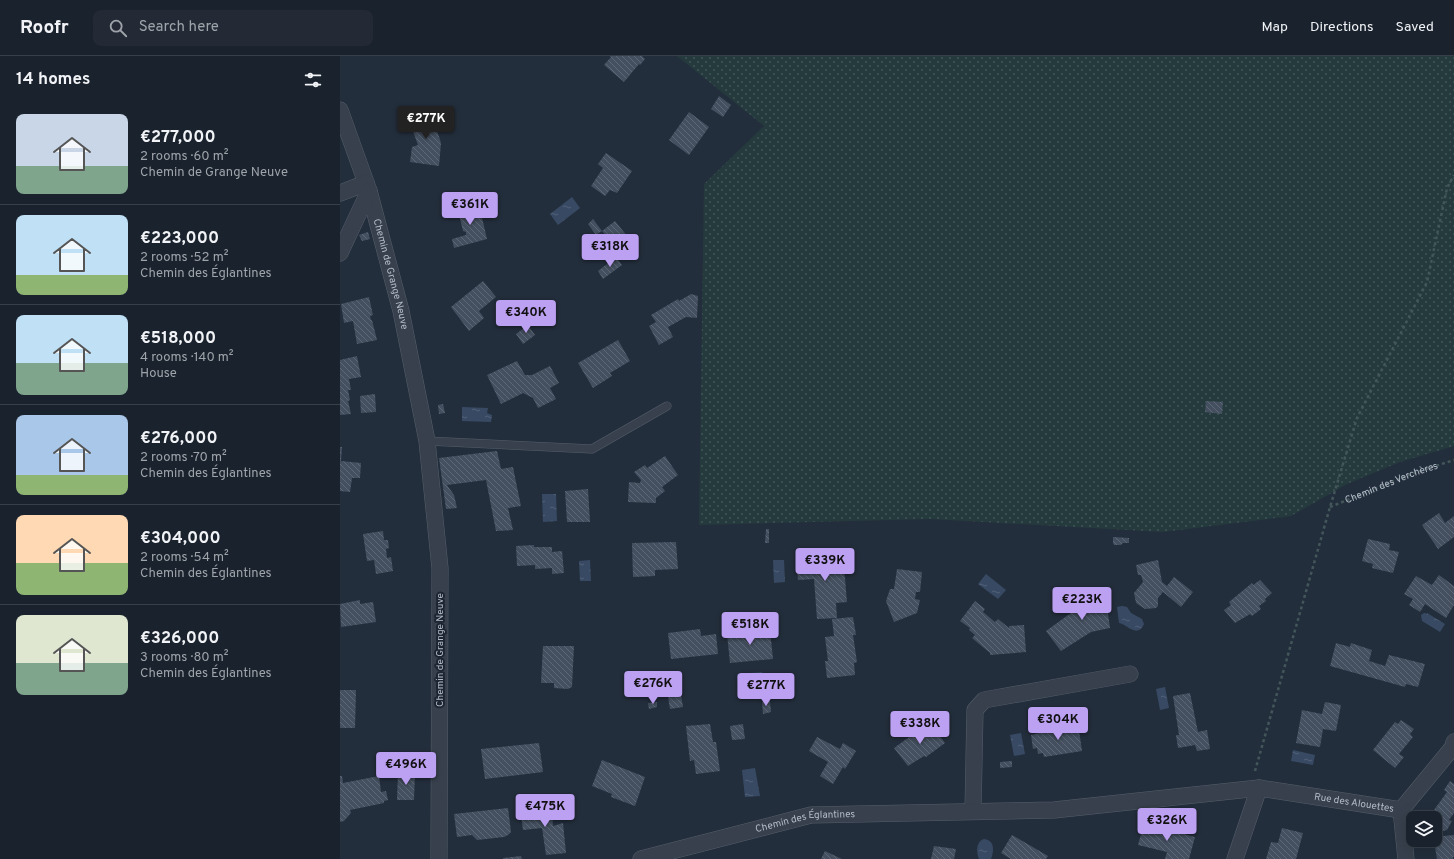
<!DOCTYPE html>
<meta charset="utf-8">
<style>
:root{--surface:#1a222d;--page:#232a35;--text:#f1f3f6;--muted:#9fa4aa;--line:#383f49;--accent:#bca0f2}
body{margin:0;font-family:Overpass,sans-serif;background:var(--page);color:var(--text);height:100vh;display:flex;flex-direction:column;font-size:15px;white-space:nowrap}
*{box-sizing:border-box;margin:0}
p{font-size:13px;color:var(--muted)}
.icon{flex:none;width:22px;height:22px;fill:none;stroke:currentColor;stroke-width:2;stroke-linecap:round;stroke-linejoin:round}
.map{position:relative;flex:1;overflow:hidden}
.panel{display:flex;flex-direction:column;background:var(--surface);width:340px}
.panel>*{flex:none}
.fabs{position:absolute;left:1066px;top:755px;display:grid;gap:8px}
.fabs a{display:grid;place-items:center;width:36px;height:36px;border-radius:8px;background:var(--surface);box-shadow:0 4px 16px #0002,0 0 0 1px var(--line);font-size:20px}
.price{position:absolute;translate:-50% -34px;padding:0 9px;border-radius:4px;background:var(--accent);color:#111;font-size:13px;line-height:26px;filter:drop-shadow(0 1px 2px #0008)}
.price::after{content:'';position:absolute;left:50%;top:24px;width:12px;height:9px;margin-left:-6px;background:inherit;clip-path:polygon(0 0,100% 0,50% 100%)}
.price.on{background:#222;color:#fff}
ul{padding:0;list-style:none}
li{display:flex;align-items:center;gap:12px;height:100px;padding:0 16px}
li+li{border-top:1px solid var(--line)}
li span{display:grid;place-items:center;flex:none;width:112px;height:80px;border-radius:8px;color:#555}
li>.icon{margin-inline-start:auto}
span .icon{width:48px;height:48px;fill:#fffc;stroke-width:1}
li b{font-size:17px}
h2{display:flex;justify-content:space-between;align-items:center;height:48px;padding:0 16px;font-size:17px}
header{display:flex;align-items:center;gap:24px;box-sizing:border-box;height:56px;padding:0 20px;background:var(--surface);border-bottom:1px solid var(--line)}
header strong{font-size:19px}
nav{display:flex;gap:22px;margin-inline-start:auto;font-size:14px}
.search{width:280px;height:36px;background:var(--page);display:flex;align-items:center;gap:10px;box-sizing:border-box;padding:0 14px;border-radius:8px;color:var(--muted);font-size:15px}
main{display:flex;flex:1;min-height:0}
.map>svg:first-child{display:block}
.grass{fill:url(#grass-dots)}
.water{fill:url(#water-ripples)}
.building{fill:url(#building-back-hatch)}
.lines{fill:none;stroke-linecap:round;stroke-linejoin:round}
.service-casing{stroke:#555e6a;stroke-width:9}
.minor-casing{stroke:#555e6a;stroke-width:17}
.path{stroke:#43575a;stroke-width:2.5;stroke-dasharray:3 3;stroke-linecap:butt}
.service{stroke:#37404c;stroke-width:8}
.minor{stroke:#37404c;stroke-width:16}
.labels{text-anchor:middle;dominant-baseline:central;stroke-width:4;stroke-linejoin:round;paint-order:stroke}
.street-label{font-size:10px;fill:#b3bbc8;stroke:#1c2531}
</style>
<header>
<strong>Roofr</strong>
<div class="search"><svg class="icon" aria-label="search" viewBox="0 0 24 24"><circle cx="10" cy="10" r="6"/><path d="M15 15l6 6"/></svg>Search here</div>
<nav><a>Map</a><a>Directions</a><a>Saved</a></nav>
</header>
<main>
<section class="panel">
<h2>14 homes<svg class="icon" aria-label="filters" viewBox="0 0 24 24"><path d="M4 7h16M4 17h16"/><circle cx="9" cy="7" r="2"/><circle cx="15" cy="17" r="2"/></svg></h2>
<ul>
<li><span style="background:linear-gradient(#c9d6e8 65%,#7fa58c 0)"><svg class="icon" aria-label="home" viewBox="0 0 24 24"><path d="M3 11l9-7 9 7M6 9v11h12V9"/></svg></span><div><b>€277,000</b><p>2 rooms · 60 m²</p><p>Chemin de Grange Neuve</p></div></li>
<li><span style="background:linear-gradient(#bfe0f5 75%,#8fb573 0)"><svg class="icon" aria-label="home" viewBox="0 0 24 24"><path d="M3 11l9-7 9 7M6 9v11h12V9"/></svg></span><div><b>€223,000</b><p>2 rooms · 52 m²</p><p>Chemin des Églantines</p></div></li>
<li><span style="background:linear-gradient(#bfe0f5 60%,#7fa58c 0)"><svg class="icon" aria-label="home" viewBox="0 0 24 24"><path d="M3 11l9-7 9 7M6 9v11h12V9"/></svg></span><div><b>€518,000</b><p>4 rooms · 140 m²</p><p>House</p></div></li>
<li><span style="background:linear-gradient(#a9c7e8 75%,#8fb573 0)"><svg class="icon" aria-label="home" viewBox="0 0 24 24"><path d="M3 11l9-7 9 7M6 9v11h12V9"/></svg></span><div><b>€276,000</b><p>2 rooms · 70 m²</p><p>Chemin des Églantines</p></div></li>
<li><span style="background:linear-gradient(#ffd9b3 60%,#8fb573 0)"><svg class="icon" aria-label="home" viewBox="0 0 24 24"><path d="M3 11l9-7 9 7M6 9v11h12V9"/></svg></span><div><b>€304,000</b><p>2 rooms · 54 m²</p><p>Chemin des Églantines</p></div></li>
<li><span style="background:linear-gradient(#dfe7d0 60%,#7fa58c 0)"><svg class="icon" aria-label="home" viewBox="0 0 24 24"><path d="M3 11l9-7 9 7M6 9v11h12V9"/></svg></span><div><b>€326,000</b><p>3 rooms · 80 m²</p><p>Chemin des Églantines</p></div></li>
</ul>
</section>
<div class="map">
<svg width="1114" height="803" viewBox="0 0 1114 803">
<defs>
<pattern id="grass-dots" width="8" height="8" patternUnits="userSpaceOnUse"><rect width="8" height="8" fill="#253a3d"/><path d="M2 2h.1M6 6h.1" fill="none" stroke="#425558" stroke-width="1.8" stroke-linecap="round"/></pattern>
<pattern id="water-ripples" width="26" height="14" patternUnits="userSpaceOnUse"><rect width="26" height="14" fill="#374963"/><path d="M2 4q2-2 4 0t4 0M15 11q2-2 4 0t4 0" fill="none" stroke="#526178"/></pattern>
<pattern id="building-back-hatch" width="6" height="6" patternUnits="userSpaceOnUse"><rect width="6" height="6" fill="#445060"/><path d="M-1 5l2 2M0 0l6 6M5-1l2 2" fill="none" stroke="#5d6775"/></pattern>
</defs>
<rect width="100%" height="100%" fill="#232e3c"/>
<path class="grass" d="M337,0H1114V390L1060,406L1007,428L951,460L823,476L590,463L359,469L364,128L424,70Z"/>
<path class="water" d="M232,141L240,152L218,169L210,158Z
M122,351L148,352L147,357L152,359L151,366L122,365Z
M202,438H216L217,465L203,466Z
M250,504L251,525H240L239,505Z
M433,504H444L445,526L434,527Z
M646,518L666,534L658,543L638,528Z
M782,550L787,551L791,557L802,563L804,568C797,583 787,568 779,567L777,551Z
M1084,557L1087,558V557L1105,568L1100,576L1082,565L1081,559Z
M422,616L424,626L398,629L397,618Z
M825,631L829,652L820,654L816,633Z
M681,677L685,698L674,700L670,679Z
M953,694L975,699L973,709L951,705Z
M415,712L420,740L405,741L402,714Z
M644,783C655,784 654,795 651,803H639C636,796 636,786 644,783Z"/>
<path class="building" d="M270,0H302L305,3L300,9L299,8L284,26L264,9L271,1Z
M379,40L391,49L383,61L371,53Z
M84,50L91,56L101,87L99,110L70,106L72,91L78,89L70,67L82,63L79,54Z
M349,56L369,71L349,99L329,84Z
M266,97L292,115L277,137L270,134L265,140L251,130L263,112L258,108Z
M129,146L130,151L139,149L147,183L114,192L112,183L126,179V176L123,175L118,154H121L119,148Z
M253,163L262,175L256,179L248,168Z
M275,165L291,185L278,194L262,175Z
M28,176L30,183L22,185L19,179Z
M276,201L282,209L263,223L258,215Z
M143,225L156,241L139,255L144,262L129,275L111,251Z
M351,238L358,240L357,262L346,261L328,271L333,281L319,289L309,270L316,266L311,259L338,243L339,245Z
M29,241L33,259L30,260L31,264H32L37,284L17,288L13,265L4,267L1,248Z
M188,269L195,279L183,288L176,278Z
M278,284L290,305L270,317L272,320L253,332L238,307Z
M17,300L21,321L9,323L11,334H8L10,344L8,345L11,358L0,359V304Z
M177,305L185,319H192L210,310L219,327L210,332L216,343L198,352L193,342L183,337L161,348L147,319Z
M35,338L36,356L21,357L20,340Z
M866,345L883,346L882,358L865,356Z
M103,348L105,357L99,358L98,349Z
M0,391H2L1,405L21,407L20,422H12L10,436L0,435Z
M157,395L161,413L173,411L177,431L181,450L168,452L173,474L156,475L146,424L107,429L114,439L117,452L106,453L99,402Z
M325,400L338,419L322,431L325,435L316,442V447L288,446L289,426L300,427L301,424L294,416L305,409L307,412Z
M248,433L250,466H227L225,435Z
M1099,457L1105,467L1114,460V481L1098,493L1082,469Z
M426,473H429V487H425Z
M43,475L44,484H48L49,492L46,493L47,502L51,501L53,515L36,518L34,504L27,505L23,478Z
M773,481L789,482V487H783L781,489H774L773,487Z
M1028,483L1050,488L1049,494L1059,496L1053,517L1032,512L1033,508L1022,505Z
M336,486L338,513L315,514V520L293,521L292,487Z
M194,489V491H212V496L222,495L224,517L212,518V512L195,513V509L177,510L176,490Z
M503,499L507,546L496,547L497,562L477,563L474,523L458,524L456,502Z
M818,504L822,526L827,530L834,521L853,536L841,551L823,536L818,542V550L816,552L805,553L796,547L794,537L803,526L801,519H798L796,509Z
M557,513L582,516L580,536H576L575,543L580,544L577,557L554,566L546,545L550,533H554Z
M1099,519L1114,530V549L1106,562L1085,548L1080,556L1069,549L1073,543L1064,538L1076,520L1092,529Z
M920,524L932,537L925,543L926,545L919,550L921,553L912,560L910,558L895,567L884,554L891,549L889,546L912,527L913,529Z
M752,535L753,539L765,537L770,572L751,576L721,595L706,575L735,554L744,553L741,536Z
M20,544V548L33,546L36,566L1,571L0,548Z
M635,545L645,553L643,556L655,566L658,563L669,572V570L684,569L686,596L650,599V597L632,582L635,579L629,574L630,572L620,565Z
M513,561L516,579H513L517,606L514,607L515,619L487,622L485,605H488L485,581L494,580L492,563Z
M360,573L361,580L376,578L378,598L331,603L328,577Z
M430,574L433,603L390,607L387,578Z
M996,587L1010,591L1011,587L1032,594L1029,605L1045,610L1049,599L1085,608L1078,631L1066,628L1065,631L990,610Z
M203,590H234L232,631L228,633L214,632V627H201Z
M0,634H16L15,672H0Z
M850,637L858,676L867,674L870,693L857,695L855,689L838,692L836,679H839L833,640Z
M341,639L343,651L330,653L328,641Z
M430,645L431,656L423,658L422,646Z
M317,646V651L309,653L308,647Z
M985,646L1001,649L996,675L983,673L980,691L956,687L962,654L982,658Z
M1061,664L1074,673L1070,678L1073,681L1059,698L1064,701L1055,712L1033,694L1055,666L1058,668Z
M590,666L605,687L586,701L584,700L568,710L554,692Z
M738,667L742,695L704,701L703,697L698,698L697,692L693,693L691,679L714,673V671Z
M370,668L373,686H376L380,715L356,718L354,704L350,705L346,670Z
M403,668L405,683L392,684L390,670Z
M477,681L500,693L503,687L516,695L505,713L503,711L493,728L480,720L488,706L469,695Z
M199,687L203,716L145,723L141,693Z
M262,704L305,721L295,750L271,741L272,738L252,730Z
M672,705V711L660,712V706Z
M58,716H75L74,744H57Z
M0,720H2L3,727L39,720L41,736L46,735L48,744L44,745V747L10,754L11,757L4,765L0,766Z
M1110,725L1114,728V757L1109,764L1112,765L1107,774L1103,775V780L1114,779V801H1113V803H1097L1095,791H1091L1089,784H1095L1096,781L1095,762H1091L1096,755L1094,754L1107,736L1104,734Z
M211,748L213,770L223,767L226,797L206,799L202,772L183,774L180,752Z
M168,752L171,776L168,779L164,781L137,784L132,779L117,781L114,758Z
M804,767L855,781L849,803H825L827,796L798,789Z
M942,772L963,777L956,803H926L931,786L938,787Z
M672,779L708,800L706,803H671L661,797Z
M594,790L616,793L614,803H591Z
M485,795L502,803H481Z
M181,800L182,803H163V802Z"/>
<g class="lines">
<g class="service-casing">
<path id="service" d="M87,385L252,393L327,350"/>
</g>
<g class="minor-casing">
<g id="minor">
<path id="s2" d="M0,54L29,135L61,255L87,385L100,512L99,803"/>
<path d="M0,137L26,127"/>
<path d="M0,197L29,135"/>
<path d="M1061,754L1113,691L1114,686"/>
<path d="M633,755L635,654L644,644L790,618"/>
<path id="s3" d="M301,803L471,759L714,754L919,732L1061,754L1066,803"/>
<path d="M895,803L919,732"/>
</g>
</g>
<g class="path">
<path id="s1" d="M990,451L1074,417L1114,404"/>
<path d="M915,715L990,451L1017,362L1087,226L1107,132L1114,119"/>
</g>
<use href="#service" class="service"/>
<use href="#minor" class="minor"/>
</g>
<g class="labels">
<g class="street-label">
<text stroke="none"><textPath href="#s2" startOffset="172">Chemin de Grange Neuve</textPath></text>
<text stroke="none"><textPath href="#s1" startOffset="66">Chemin des Verchères</textPath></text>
<text transform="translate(100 594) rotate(-90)">Chemin de Grange Neuve</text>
<text stroke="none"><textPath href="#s3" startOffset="721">Rue des Alouettes</textPath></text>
<text stroke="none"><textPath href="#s3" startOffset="169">Chemin des Églantines</textPath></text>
</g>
</g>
</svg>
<div class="fabs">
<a><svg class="icon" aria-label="layers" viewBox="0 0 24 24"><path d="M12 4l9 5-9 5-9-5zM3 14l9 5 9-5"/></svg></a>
</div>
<b class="price on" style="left:86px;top:84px">€277K</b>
<b class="price" style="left:130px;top:170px">€361K</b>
<b class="price" style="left:270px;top:212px">€318K</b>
<b class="price" style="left:186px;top:278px">€340K</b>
<b class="price" style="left:485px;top:526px">€339K</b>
<b class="price" style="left:742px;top:565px">€223K</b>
<b class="price" style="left:410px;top:590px">€518K</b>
<b class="price" style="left:313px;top:649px">€276K</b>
<b class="price" style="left:426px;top:651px">€277K</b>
<b class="price" style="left:718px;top:685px">€304K</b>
<b class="price" style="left:580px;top:689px">€338K</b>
<b class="price" style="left:66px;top:730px">€496K</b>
<b class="price" style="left:205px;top:772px">€475K</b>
<b class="price" style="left:827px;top:786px">€326K</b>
</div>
</main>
